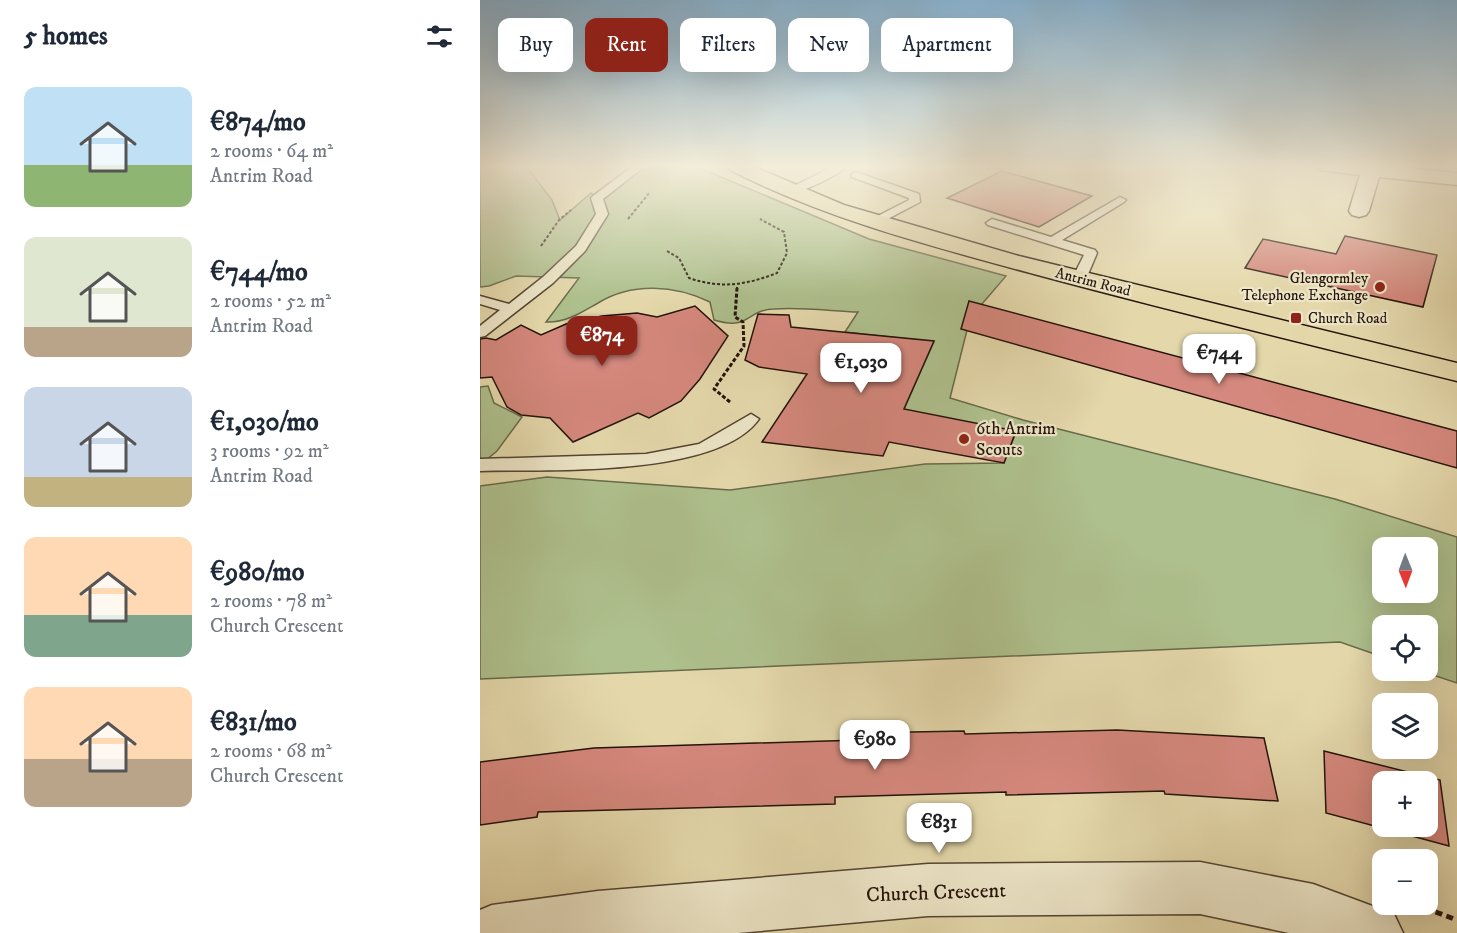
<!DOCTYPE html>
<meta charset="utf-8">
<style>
:root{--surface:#fff;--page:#f2f2f3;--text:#1f2937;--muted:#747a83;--accent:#8f2418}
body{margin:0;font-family:"IM FELL DW Pica",serif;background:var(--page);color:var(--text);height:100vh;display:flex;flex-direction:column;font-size:22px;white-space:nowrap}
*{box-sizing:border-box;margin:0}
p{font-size:20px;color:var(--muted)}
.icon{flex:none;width:33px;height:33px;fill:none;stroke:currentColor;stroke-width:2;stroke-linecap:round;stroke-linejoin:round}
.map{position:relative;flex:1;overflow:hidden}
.details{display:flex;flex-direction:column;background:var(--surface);width:480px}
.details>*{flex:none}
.guide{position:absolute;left:18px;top:18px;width:570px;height:54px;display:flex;gap:12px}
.needle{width:39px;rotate:179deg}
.controls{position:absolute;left:892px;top:537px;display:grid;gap:12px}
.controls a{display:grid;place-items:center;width:66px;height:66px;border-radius:12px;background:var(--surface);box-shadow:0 6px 24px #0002;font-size:30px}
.price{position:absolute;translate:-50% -51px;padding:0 14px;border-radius:12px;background:#fff;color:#222;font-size:20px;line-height:39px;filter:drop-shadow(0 2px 3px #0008)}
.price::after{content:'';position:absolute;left:50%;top:36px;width:18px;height:14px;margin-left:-9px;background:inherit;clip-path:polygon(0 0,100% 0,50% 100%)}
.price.on{background:var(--accent);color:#fff}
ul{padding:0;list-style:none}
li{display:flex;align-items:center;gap:18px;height:150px;padding:0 24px}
li span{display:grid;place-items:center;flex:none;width:168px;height:120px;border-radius:12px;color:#555}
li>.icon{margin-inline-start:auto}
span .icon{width:72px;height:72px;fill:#fffc;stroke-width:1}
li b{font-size:26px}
h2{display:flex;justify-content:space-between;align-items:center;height:72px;padding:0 24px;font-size:26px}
.pill{padding:0 21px;border-radius:12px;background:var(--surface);box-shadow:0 6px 24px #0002;font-size:21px;line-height:54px}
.pill.on{background:var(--accent);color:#fff}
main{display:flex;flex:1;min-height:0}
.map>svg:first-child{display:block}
.green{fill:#aec08d;stroke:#686a4c;stroke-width:1.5;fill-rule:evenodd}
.building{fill:#d5887d;stroke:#23130a;stroke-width:1.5;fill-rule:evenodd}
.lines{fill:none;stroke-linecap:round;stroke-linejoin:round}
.service-casing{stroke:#534432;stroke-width:3}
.minor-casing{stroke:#534432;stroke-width:3}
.primary-casing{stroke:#23130a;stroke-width:3}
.path-far2{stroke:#23130a;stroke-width:2;stroke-dasharray:3 2;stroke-linecap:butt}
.path-far1{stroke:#23130a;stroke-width:3;stroke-dasharray:4 2;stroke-linecap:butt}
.path{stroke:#23130a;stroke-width:5;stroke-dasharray:7 4.5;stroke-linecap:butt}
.service{fill:#ede6c8;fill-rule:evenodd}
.minor{fill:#ede6c8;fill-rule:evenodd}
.primary{fill:#e4d8ab;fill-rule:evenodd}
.poi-dot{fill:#8f2418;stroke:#ede6c8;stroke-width:2}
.labels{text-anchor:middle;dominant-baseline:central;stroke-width:4.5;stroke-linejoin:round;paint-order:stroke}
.far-poi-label{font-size:15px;fill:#23130a;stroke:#ede6c8;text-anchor:end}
.far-street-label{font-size:15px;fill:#23130a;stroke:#ede6c8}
.poi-label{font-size:18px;fill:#23130a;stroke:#ede6c8;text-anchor:start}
.near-street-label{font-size:21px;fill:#23130a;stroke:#ede6c8}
</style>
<main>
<section class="details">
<h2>5 homes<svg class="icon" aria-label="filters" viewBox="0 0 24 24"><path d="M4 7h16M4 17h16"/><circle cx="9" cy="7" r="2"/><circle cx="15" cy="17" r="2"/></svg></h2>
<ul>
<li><span style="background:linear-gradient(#bfe0f5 65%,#8fb573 0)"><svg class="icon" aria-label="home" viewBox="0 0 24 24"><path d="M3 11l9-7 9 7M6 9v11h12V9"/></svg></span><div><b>€874/mo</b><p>2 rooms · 64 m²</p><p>Antrim Road</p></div></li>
<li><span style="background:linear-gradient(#dfe7d0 75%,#b9a48a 0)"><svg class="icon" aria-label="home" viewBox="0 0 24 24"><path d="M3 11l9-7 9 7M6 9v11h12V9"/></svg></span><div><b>€744/mo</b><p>2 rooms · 52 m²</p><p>Antrim Road</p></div></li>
<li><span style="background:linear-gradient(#c9d6e8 75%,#c2b280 0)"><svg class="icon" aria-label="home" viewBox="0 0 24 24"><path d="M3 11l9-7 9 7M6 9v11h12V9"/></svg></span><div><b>€1,030/mo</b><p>3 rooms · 92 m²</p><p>Antrim Road</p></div></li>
<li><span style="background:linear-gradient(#ffd9b3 65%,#7fa58c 0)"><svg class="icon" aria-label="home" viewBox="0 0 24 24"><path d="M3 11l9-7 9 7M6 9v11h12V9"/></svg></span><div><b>€980/mo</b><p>2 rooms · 78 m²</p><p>Church Crescent</p></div></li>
<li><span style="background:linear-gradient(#ffd9b3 60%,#b9a48a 0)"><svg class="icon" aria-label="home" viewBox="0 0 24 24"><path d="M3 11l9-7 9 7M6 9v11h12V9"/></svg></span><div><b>€831/mo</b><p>2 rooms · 68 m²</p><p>Church Crescent</p></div></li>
</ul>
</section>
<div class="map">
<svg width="977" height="933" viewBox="0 0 977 933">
<rect width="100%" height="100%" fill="#e4d8ab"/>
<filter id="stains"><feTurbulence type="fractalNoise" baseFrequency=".00333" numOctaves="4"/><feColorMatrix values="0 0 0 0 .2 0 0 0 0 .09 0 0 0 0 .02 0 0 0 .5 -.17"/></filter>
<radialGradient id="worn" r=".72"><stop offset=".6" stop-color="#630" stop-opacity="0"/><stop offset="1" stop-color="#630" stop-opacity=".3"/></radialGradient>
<path class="green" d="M0,166H46L72,200L80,220L111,193L117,198L155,170L215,166L389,239L526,276L490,318L470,398L543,420L855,499L977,537V683L941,671L948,670V626H903V657L860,642L0,679V486L67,477L250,490L445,464L524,463L536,432L423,411L454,342L365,332L378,312C351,311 322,307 294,309C265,310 271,331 234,320L230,302C195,285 152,282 118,303C102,312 86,323 66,322L99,278L36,276L9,286L0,287ZM903,548H948V592H903Z
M8,386L14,403L42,417L17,451L6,460H0V387Z"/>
<path class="building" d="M522,171L612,196L559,227L467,198Z
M865,236L957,255L943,307L765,268L783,239L856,254Z
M489,301L977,431V468L481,329Z
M215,306L248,336L220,379L201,401L169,418L158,413L93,442L70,418L41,415L27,407L12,377L0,378V339L6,338L16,340L41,325L61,335L86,324L122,316L157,313L177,317Z
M278,314L309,315L311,327L454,341L424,409L536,431L524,463L409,442L403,456L282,442L327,374L279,367L265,360Z
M637,730L784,738L798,801L685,794L684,791L526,795V792L355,797V804L58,812L57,817L0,825V762L114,748L379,740V733L484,731L485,734Z
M844,751L960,780L969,846L846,813ZM903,782H948V826H903Z"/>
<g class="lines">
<g class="service-casing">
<path id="service" d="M153,166H165L123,199L128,214L105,251L73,283L5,336L0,337V326L20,310L0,304V296L29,304L63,277L96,246L116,214L111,198L113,196Z
M354,166H367C357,176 319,195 305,193L304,191Z
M376,172L439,194L440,202L400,223H392V219L429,200V198L372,177L371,175Z
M640,197L646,200L644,202L582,240L615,250L617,253L606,279L599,283L592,279L604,255L508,225L506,223L512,219L571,237Z
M271,414L279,419C237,478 68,469 0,471V459L166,454L219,444Z"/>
</g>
<g class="minor-casing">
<path id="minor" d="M838,166H905L977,173V185L899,177L889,211L886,215L879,217L872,215L869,211L880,175L840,170Z
M720,862L833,884L914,914L923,933H809L720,914L448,916L258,933H0V910L12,905L118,891L448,864Z"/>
</g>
<g class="primary-casing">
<path id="primary" d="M248,166H272L364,205L539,256L977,363V381C836,346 695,312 554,274C451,246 346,219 250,170Z"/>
</g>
<path class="path-far2" d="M148,219L170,192
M61,246L79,220L91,210
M187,251L199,258L209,278C241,289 266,285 297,273L307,253L304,232L280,219
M257,289V287"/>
<path class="path-far1" d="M250,402L234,389L264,346L263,322L255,317L257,288"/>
<path class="path" d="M934,904L977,920"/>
<use href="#service" class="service"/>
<use href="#minor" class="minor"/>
<use href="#primary" class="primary"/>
</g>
<linearGradient id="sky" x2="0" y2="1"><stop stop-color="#89b5d4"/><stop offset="0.56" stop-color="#f3edd9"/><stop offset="1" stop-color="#f3edd9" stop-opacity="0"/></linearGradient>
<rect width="977" height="297" fill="url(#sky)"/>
<g class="poi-dot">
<circle cx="900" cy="287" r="6"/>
<rect x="810" y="312" width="12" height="12" rx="3"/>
<circle cx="484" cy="439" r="6"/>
</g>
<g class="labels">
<g class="far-poi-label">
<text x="888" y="278">Glengormley<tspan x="888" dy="17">Telephone Exchange</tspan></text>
<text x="828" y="318" text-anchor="start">Church Road</text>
</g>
<g class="far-street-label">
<text transform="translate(613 282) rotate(14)">Antrim Road</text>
</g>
<g class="poi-label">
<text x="496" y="429">6th Antrim<tspan x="496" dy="21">Scouts</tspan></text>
</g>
<g class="near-street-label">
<text transform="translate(456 893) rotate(-2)">Church Crescent</text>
</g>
</g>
<rect width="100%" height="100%" filter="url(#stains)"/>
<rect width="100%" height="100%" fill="url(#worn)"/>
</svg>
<div class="controls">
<a><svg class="needle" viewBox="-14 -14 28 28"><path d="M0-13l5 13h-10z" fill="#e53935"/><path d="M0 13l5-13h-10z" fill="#747a83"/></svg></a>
<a><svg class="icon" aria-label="locate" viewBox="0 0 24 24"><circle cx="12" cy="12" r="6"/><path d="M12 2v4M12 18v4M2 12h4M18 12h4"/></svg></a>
<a><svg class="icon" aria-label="layers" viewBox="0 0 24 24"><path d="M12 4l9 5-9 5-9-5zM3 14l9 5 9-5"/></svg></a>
<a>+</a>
<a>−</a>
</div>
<b class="price on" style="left:122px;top:367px">€874</b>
<b class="price" style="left:739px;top:385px">€744</b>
<b class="price" style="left:381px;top:394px">€1,030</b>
<b class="price" style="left:395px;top:771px">€980</b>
<b class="price" style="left:459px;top:854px">€831</b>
<div class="guide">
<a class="pill">Buy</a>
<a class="pill on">Rent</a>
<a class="pill">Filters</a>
<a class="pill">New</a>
<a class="pill">Apartment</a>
</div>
</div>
</main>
